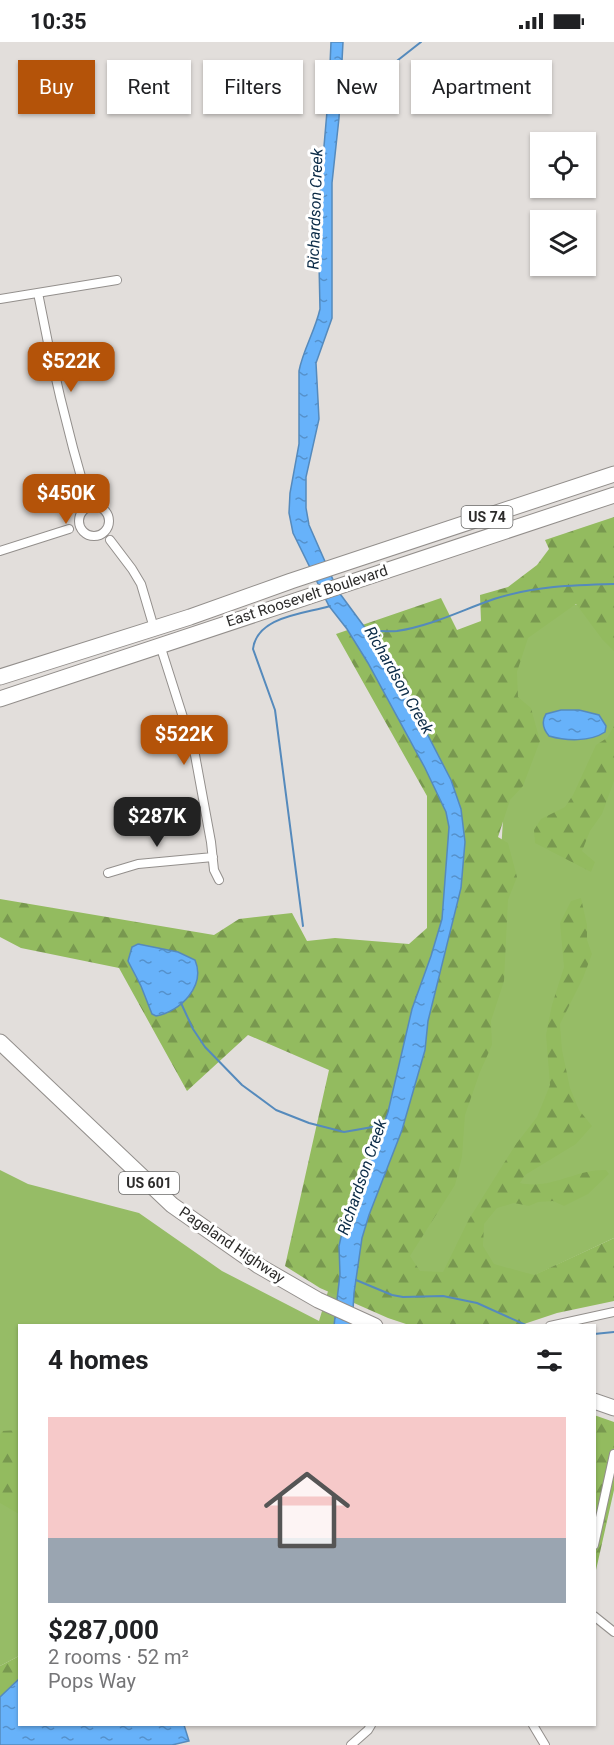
<!DOCTYPE html>
<meta charset="utf-8">
<style>
:root{--surface:#fff;--page:#f2f2f2;--text:#202124;--muted:#757577;--accent:#b45309}
body{margin:0;font-family:Roboto,sans-serif;background:var(--page);color:var(--text);height:100vh;display:flex;flex-direction:column;font-size:22px;white-space:nowrap}
*{box-sizing:border-box;margin:0}
p{font-size:20px;color:var(--muted)}
.icon{flex:none;width:33px;height:33px;fill:none;stroke:currentColor;stroke-width:2;stroke-linecap:round;stroke-linejoin:round}
.map{position:relative;flex:1;overflow:hidden}
.sheet{position:absolute;left:18px;top:1282px;width:578px;height:402px;display:flex;flex-direction:column;background:var(--surface);border-radius:0px;box-shadow:0 2px 4px #0004}
.sheet>*{flex:none}
.banner{position:absolute;left:18px;top:18px;width:579px;height:54px;display:flex;gap:12px}
.buttons{position:absolute;left:530px;top:90px;display:grid;gap:12px}
.buttons a{display:grid;place-items:center;width:66px;height:66px;border-radius:0px;background:var(--surface);box-shadow:0 2px 4px #0004;font-size:30px}
.price{position:absolute;translate:-50% -51px;padding:0 14px;border-radius:12px;background:var(--accent);color:#fff;font-size:20px;line-height:39px;filter:drop-shadow(0 2px 3px #0008)}
.price::after{content:'';position:absolute;left:50%;top:36px;width:18px;height:14px;margin-left:-9px;background:inherit;clip-path:polygon(0 0,100% 0,50% 100%)}
.price.active{background:#222;color:#fff}
ul{padding:0;list-style:none}
li{display:grid;align-content:center;gap:12px;height:318px;padding:0 30px}
li span{display:grid;place-items:center;height:186px;border-radius:0px;color:#555}
li>.icon{margin-inline-start:auto}
span .icon{width:108px;height:108px;fill:#fffc;stroke-width:1}
li b{font-size:26px}
h2{display:flex;justify-content:space-between;align-items:center;height:72px;padding:0 30px;font-size:26px}
.pill{padding:0 21px;border-radius:0px;background:var(--surface);box-shadow:0 2px 4px #0004;font-size:21px;line-height:54px}
.pill.active{background:var(--accent);color:#fff}
.status{display:flex;justify-content:space-between;align-items:center;height:42px;padding:0 30px;background:var(--surface);direction:ltr}
.status svg{height:16px;fill:currentColor}
.map>svg:first-child{display:block}
.green{fill:#96bc66}
.forest{fill:url(#forest-firs)}
.water{fill:url(#water-ripples);stroke:#558abc;stroke-width:1.5}
.lines{fill:none;stroke-linecap:round;stroke-linejoin:round}
.stream{stroke:#558abc;stroke-width:2}
.street-casing{stroke:#938f8c;stroke-width:10}
.highway-casing{stroke:#938f8c;stroke-width:17}
.street{stroke:#fff;stroke-width:8}
.highway{stroke:#fff;stroke-width:15}
.labels{text-anchor:middle;dominant-baseline:central;stroke-width:6;stroke-linejoin:round;paint-order:stroke}
.shield{fill:#fff;stroke:#6b6b6a;stroke-width:1.5}
.shield-label{font-size:14px;font-weight:bold;fill:#2c2b2a}
.street-label{font-size:15px;fill:#2c2b2a;stroke:#fff}
.water-label{font-size:16px;font-style:italic;fill:#0b2b47;stroke:#fff}
</style>
<div class="status"><b>10:35</b><svg viewBox="0 0 49 12"><path d="M0 12V9h3v3zM5 12V6h3v6zM10 12V3h3v9zM15 12V0h3v12zM26 1h20v11H26zM47 4h2v5h-2z"/></svg></div>
<div class="map">
<svg width="614" height="1703" viewBox="0 0 614 1703">
<defs>
<pattern id="forest-firs" width="22" height="20" patternUnits="userSpaceOnUse" patternTransform="scale(1.5)"><rect width="22" height="20" fill="#93bb5f"/><path d="M5 1l3.5 6h-7zM16 11l3.5 6h-7z" fill="#78984f"/></pattern>
<pattern id="water-ripples" width="26" height="14" patternUnits="userSpaceOnUse" patternTransform="scale(1.5)"><rect width="26" height="14" fill="#67b2fa"/><path d="M2 4q2-2 4 0t4 0M15 11q2-2 4 0t4 0" fill="none" stroke="#5591cb"/></pattern>
</defs>
<rect width="100%" height="100%" fill="#e2dedb"/>
<path class="green" d="M566,562L614,565V1196L518,1241L339,1248L334,1284H20L19,1614L0,1624V1128L28,1142L139,1171L222,1229L319,1279L329,1246L495,907L515,583Z"/>
<path class="forest" d="M614,475V609L602,597L576,562L528,596L517,630L518,655L531,666L540,699L523,744L510,758L498,795L508,801L517,835L508,858L504,939L491,979L492,1003L480,1030L465,1073L462,1115L455,1143L410,1214L420,1229L443,1230L469,1177L516,1102L537,1075L550,1043L546,993L552,963L564,925L560,881L571,859L581,856L587,883V898L592,912L583,936L560,982L562,1008L570,1046L579,1068L592,1084L576,1102L525,1133L520,1141C551,1148 576,1127 606,1128L609,1132L588,1152L564,1164L553,1159L538,1160L529,1164L514,1161L497,1166L484,1182L483,1204L494,1222L534,1233L614,1196V1259L557,1271L518,1284H412L388,1276L320,1246L285,1224L329,1028L248,993L187,1049L119,926L21,906L0,895V857L214,893L239,877L292,871L307,899L335,896L409,902L427,886V754L336,592L441,556L457,588L481,579L480,553L508,545L537,523L549,507L545,498Z
M614,677V739L602,772L590,789L582,809L595,820L591,830L535,801L534,788L541,777L565,765L573,753L596,703L607,696L614,684Z
M594,1373L614,1380V1448L594,1537Z
M19,1388H20L19,1472L0,1461V1393L2,1389Z
M19,1614V1637L0,1655V1624Z"/>
<path class="water" d="M331,0H343L339,76L332,141V276L316,321L319,377L306,435V466L309,483L338,549L377,602L405,649L451,738L461,767L465,800L461,846L428,979L425,1008L402,1088L369,1173L362,1196L354,1251L352,1284H334L340,1232L339,1204L344,1182L360,1148L388,1070L412,967L431,914L442,877L449,785L446,770L425,726L368,621L347,587L329,564L293,491L289,471L290,451L299,402V329C303,308 315,289 320,267L318,174L329,46Z
M561,668H579L599,673L606,684L605,690C590,700 566,699 549,694C543,687 541,680 546,672Z
M138,902L178,910L195,918C206,944 180,970 156,974L152,972L141,944L128,919L132,905Z
M19,1637L20,1683H184L189,1699L172,1703H0V1655Z"/>
<g class="lines">
<path class="stream" d="M338,48L351,55L421,0
M365,589C375,588 386,590 397,589C431,584 462,568 494,557C534,544 573,543 614,542
M303,884L275,668L253,607C257,574 304,572 330,564
M181,961L193,987L205,1005L242,1043L276,1068L309,1081L344,1090L384,1083
M356,1238L392,1253L403,1255L443,1254L477,1261L528,1284
M594,1292L614,1290"/>
<g class="street-casing">
<path id="street" d="M38,251C51,320 67,388 87,456
M0,257L117,238
M79 479a15 15 0 1 1 30 0a15 15 0 1 1-30 0Z
M110,498L132,527L141,542L154,586
M0,509L69,487
M160,603L195,713L211,800L214,828L219,838
M108,831L138,822L213,815
M550,1284L614,1270
M594,1503L614,1412
M594,1574L614,1590
M533,1683L545,1703
M351,1703L368,1688L371,1683"/>
</g>
<g class="highway-casing">
<path id="highway" d="M0,635L190,575L291,539L614,432
M0,657L614,453
M0,1000L172,1163L259,1224L318,1258L375,1284
M594,1359L614,1366"/>
</g>
<use href="#street" class="street"/>
<use href="#highway" class="highway"/>
</g>
<g class="labels">
<g class="shield">
<rect x="461.5" y="464" width="51" height="22" rx="4.5"/>
<rect x="119" y="1130" width="60" height="22" rx="4.5"/>
</g>
<g class="shield-label">
<text x="487" y="475">US 74</text>
<text x="149" y="1141">US 601</text>
</g>
<g class="street-label">
<text transform="translate(307 554) rotate(-18)">East Roosevelt Boulevard</text>
<text transform="translate(232 1203) rotate(34)">Pageland Highway</text>
</g>
<g class="water-label">
<text transform="translate(315 167) rotate(-88)">Richardson Creek</text>
<text transform="translate(399 638) rotate(60)">Richardson Creek</text>
<text transform="translate(362 1135) rotate(-71)">Richardson Creek</text>
</g>
</g>
</svg>
<div class="buttons">
<a><svg class="icon" aria-label="locate" viewBox="0 0 24 24"><circle cx="12" cy="12" r="6"/><path d="M12 2v4M12 18v4M2 12h4M18 12h4"/></svg></a>
<a><svg class="icon" aria-label="layers" viewBox="0 0 24 24"><path d="M12 4l9 5-9 5-9-5zM3 14l9 5 9-5"/></svg></a>
</div>
<b class="price" style="left:71px;top:351px">$522K</b>
<b class="price" style="left:66px;top:483px">$450K</b>
<b class="price" style="left:184px;top:724px">$522K</b>
<b class="price active" style="left:157px;top:806px">$287K</b>
<div class="banner">
<a class="pill active">Buy</a>
<a class="pill">Rent</a>
<a class="pill">Filters</a>
<a class="pill">New</a>
<a class="pill">Apartment</a>
</div>
<section class="sheet">
<h2>4 homes<svg class="icon" aria-label="filters" viewBox="0 0 24 24"><path d="M4 7h16M4 17h16"/><circle cx="9" cy="7" r="2"/><circle cx="15" cy="17" r="2"/></svg></h2>
<ul>
<li><span style="background:linear-gradient(#f6c9c9 65%,#9aa5b1 0)"><svg class="icon" aria-label="home" viewBox="0 0 24 24"><path d="M3 11l9-7 9 7M6 9v11h12V9"/></svg></span><div><b>$287,000</b><p>2 rooms · 52 m²</p><p>Pops Way</p></div></li>
</ul>
</section>
</div>
